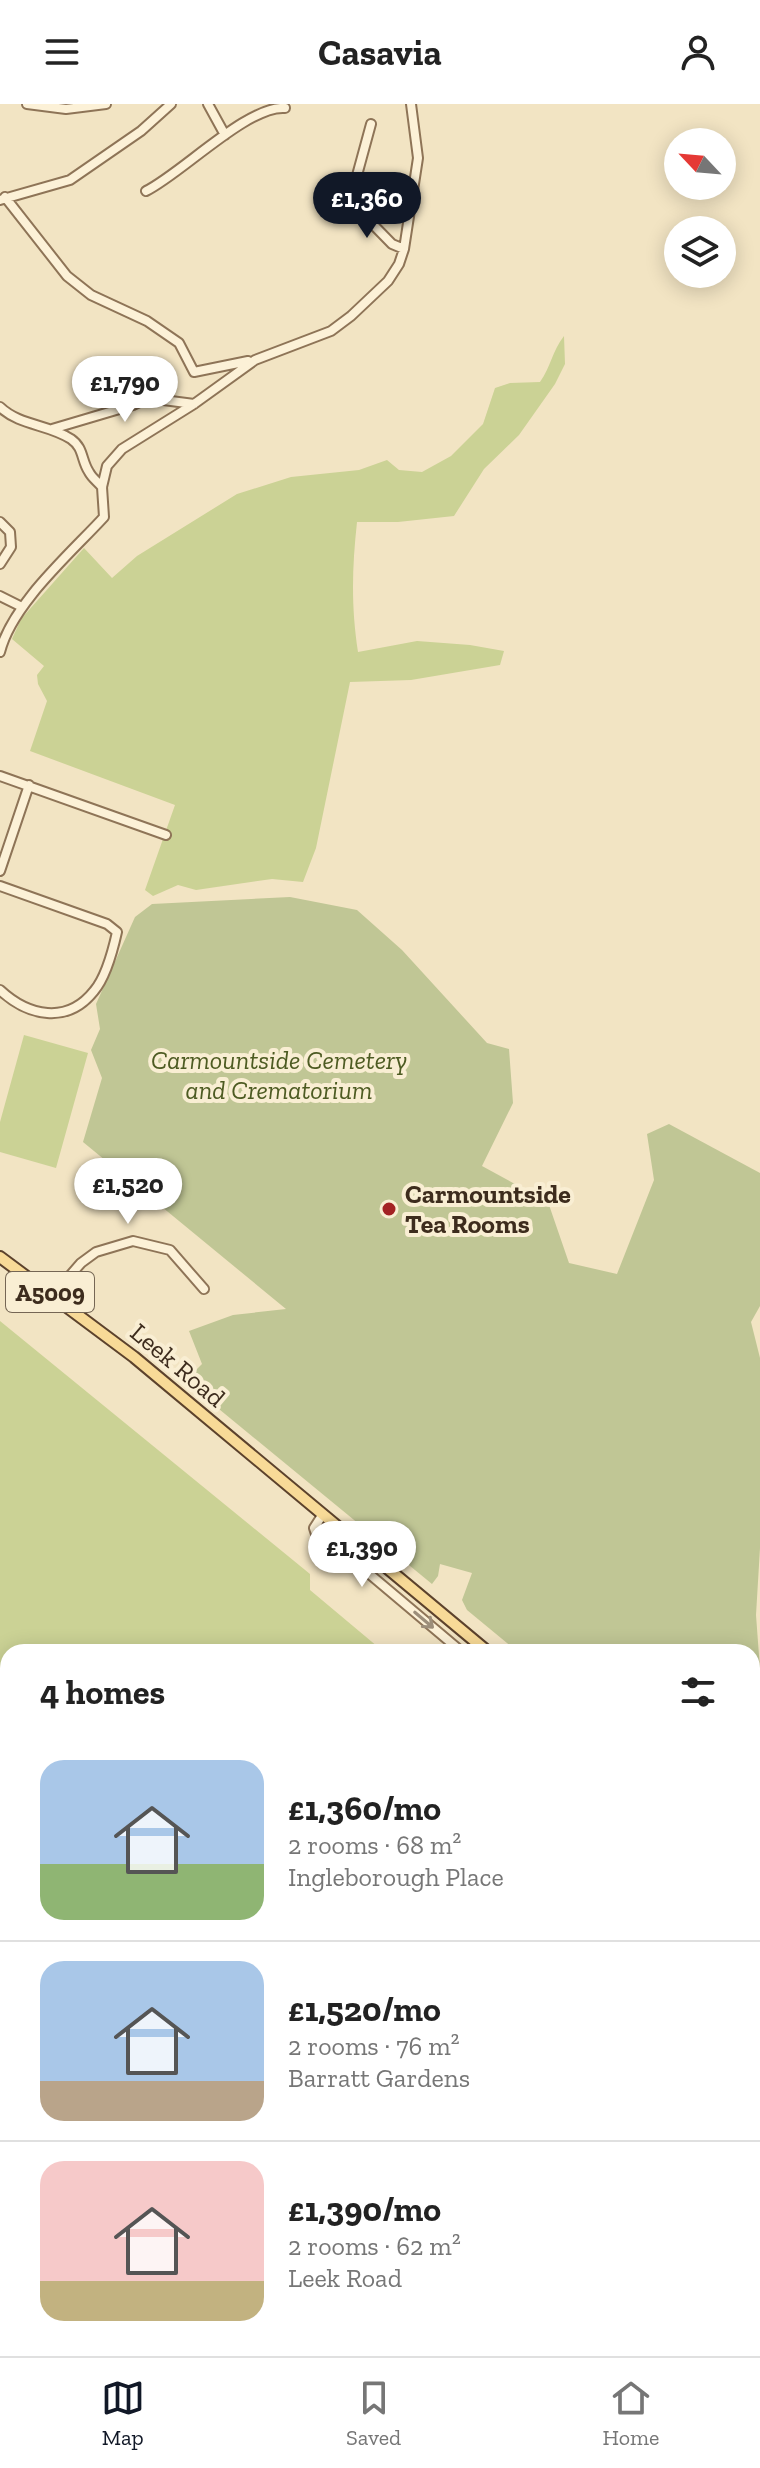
<!DOCTYPE html>
<meta charset="utf-8">
<style>
:root{--surface:#fff;--page:#f6f6f6;--text:#222;--muted:#767676;--line:#e0e0e0;--accent:#111827}
body{margin:0;font-family:"Zilla Slab",serif;background:var(--page);color:var(--text);height:100vh;display:flex;flex-direction:column;font-size:30px;white-space:nowrap}
*{box-sizing:border-box;margin:0}
p{font-size:26px;color:var(--muted)}
.icon{flex:none;width:44px;height:44px;fill:none;stroke:currentColor;stroke-width:2;stroke-linecap:round;stroke-linejoin:round}
.map{position:relative;flex:1;overflow:hidden}
.details{position:absolute;left:0px;top:1540px;width:760px;height:712px;display:flex;flex-direction:column;background:var(--surface);border-radius:24px 24px 0 0;box-shadow:0 4px 20px #0003}
.details>*{flex:none}
.needle{width:52px;rotate:296deg}
.tools{position:absolute;left:664px;top:24px;display:grid;gap:16px}
.tools a{display:grid;place-items:center;width:72px;height:72px;border-radius:50%;background:var(--surface);box-shadow:0 4px 20px #0003;font-size:40px}
.price{position:absolute;translate:-50% -68px;padding:0 18px;border-radius:28px;background:#fff;color:#222;font-size:26px;line-height:52px;filter:drop-shadow(0 2px 4px #0008)}
.price::after{content:'';position:absolute;left:50%;top:48px;width:24px;height:18px;margin-left:-12px;background:inherit;clip-path:polygon(0 0,100% 0,50% 100%)}
.price.on{background:var(--accent);color:#fff}
ul{padding:0;list-style:none}
li{display:flex;align-items:center;gap:24px;height:200px;padding:0 40px}
li+li{border-top:2px solid var(--line)}
li span{display:grid;place-items:center;flex:none;width:224px;height:160px;border-radius:24px;color:#555}
li>.icon{margin-inline-start:auto}
span .icon{width:96px;height:96px;fill:#fffc;stroke-width:1}
li b{font-size:34px}
h2{display:flex;justify-content:space-between;align-items:center;height:96px;padding:0 40px;font-size:34px}
header{display:flex;justify-content:space-between;align-items:center;height:104px;padding:0 40px;background:var(--surface);font-size:36px;font-weight:700}
.menu{display:flex;justify-content:space-around;align-items:center;height:112px;border-top:2px solid var(--line);background:var(--surface);font-size:22px;color:var(--muted)}
.menu a{display:grid;justify-items:center;gap:4px}
.menu .on{color:var(--accent)}
.map>svg:first-child{display:block}
.green{fill:#cbd295}
.cemetery{fill:#c0c695}
.lines{fill:none;stroke-linecap:round;stroke-linejoin:round}
.stream{stroke:#6b948a;stroke-width:2}
.river{stroke:#a5c5bb;stroke-width:14}
.minor-casing{stroke:#8e7457;stroke-width:12}
.major-casing{stroke:#5c422c;stroke-width:14}
.minor{stroke:#fcf1d7;stroke-width:8}
.major{stroke:#f8da97;stroke-width:10}
.oneway{stroke:#9c8e7a}
.poi-dot{fill:#a32223;stroke:#f9eed3;stroke-width:3}
.labels{text-anchor:middle;dominant-baseline:central;stroke-width:8;stroke-linejoin:round;paint-order:stroke}
.shield{fill:#f9eed3;stroke:#756654;stroke-width:2}
.shield-label{font-size:24px;font-weight:bold;fill:#3d2c1d}
.park-label{font-size:26px;font-style:italic;fill:#4d5b22;stroke:#f9eed3}
.poi-label{font-size:26px;font-weight:bold;fill:#3d2c1d;stroke:#f9eed3;text-anchor:start}
.street-label{font-size:26px;fill:#3d2c1d;stroke:#f9eed3}
</style>
<header><svg class="icon" aria-label="menu" viewBox="0 0 24 24"><path d="M4 6h16M4 12h16M4 18h16"/></svg>Casavia<svg class="icon" aria-label="person" viewBox="0 0 24 24"><circle cx="12" cy="8" r="4"/><path d="M4 21q1-7 8-7t8 7"/></svg></header>
<div class="map">
<svg width="760" height="2252" viewBox="0 0 760 2252">
<rect width="100%" height="100%" fill="#f2e4c3"/>
<path class="green" d="M564,232L565,260L555,280L519,331L484,365L454,412L398,418H357C352,464 351,502 358,548L417,537L470,541L504,547L500,561L411,576L350,578L316,744L303,778L272,775L196,786L178,781L153,792L145,786L175,701L30,647L47,597L38,580L37,571L44,562L12,535L21,515L84,444L112,474L137,452L237,390L291,373L359,366L387,356L399,366L422,368L451,352L483,320L495,284L510,279L540,278C551,263 552,247 564,232Z
M24,931L88,949L56,1064L0,1048V1018Z
M0,1217L310,1470V1486L384,1548H8V1965L0,1961Z
M752,1882L760,1888V1937L752,1954Z
M752,2016H760V2103H752Z
M0,2085L5,2087L8,2098V2157L0,2153Z
M752,2111L760,2112V2252H741V2244H752Z
M0,2181L8,2183V2244H130L132,2251L77,2245L54,2246L64,2252H0Z
M165,2244H348L365,2252H164Z
M391,2244H724L725,2252H408Z"/>
<path class="cemetery" d="M290,793L357,806L402,846L487,939L509,945L513,999L482,1062L548,1098L569,1159L617,1170L654,1076L647,1030L669,1020L760,1069V1202L751,1218L760,1254V1444L756,1511L760,1565V1746L752,1741V1548H518L467,1506L462,1496L472,1469L440,1460L438,1472L432,1480L191,1282L194,1268L202,1260L189,1227L233,1211L286,1205L83,1038L102,974L91,946L100,925L96,900L135,813L152,800Z"/>
<g class="lines">
<path class="stream" d="M0,1862L8,1856
M752,2049L760,2054
M3,2090L8,2109"/>
<path class="river" d="M0,1590L8,1588"/>
<g class="minor-casing">
<path id="minor" d="M27,0L66,5L106,0
M208,0L225,31
M146,87C181,70 248,1 285,4
M5,93L67,172L91,191L147,217L179,239L194,268L248,257
M0,96L70,76L141,27L171,0
M350,97L392,140L404,145
M339,110L350,97L371,20
M0,303C20,322 48,320 71,335C84,344 81,356 89,368C92,374 98,378 102,383
M52,325L133,301L148,294L194,300
M0,418L10,428L11,443L0,460
M0,492L22,503
M0,548C12,500 70,450 104,413L102,383L107,362L122,345L194,300L255,256L331,227L351,212L388,177L399,160L404,145L418,54L411,0
M0,672L166,731
M0,767L29,681
M0,782L107,820L117,828C113,846 106,873 94,887C67,921 28,912 0,886
M53,1191L81,1159L96,1148L133,1137L170,1146L204,1185
M323,1410L314,1424L317,1433L335,1441L462,1548
M752,1969L760,1953
M0,2176L8,2179
M732,2244L733,2252"/>
</g>
<g class="major-casing">
<path id="major" d="M0,1153L134,1253L488,1548
M752,1768L760,1775"/>
</g>
<use href="#minor" class="minor"/>
<use href="#major" class="major"/>
</g>
<defs><path id="oneway-shaft" d="M-6 0H5M1.5-3L5.5 0L1.5 3" fill="none" stroke-width="1.6" stroke-linecap="round" stroke-linejoin="round" transform="scale(2)"/></defs>
<use class="oneway" href="#oneway-shaft" transform="translate(424 1516) rotate(40)"/>
<circle class="poi-dot" cx="389" cy="1105" r="8"/>
<g class="labels">
<rect class="shield" x="6" y="1168" width="88" height="40" rx="6"/>
<g class="shield-label">
<text x="50" y="1188">A5009</text>
</g>
<g class="park-label">
<text x="279" y="956">Carmountside Cemetery<tspan x="279" dy="30">and Crematorium</tspan></text>
</g>
<g class="poi-label">
<text x="405" y="1090">Carmountside<tspan x="405" dy="30">Tea Rooms</tspan></text>
</g>
<g class="street-label">
<text transform="translate(178 1261) rotate(40)">Leek Road</text>
</g>
</g>
</svg>
<div class="tools">
<a><svg class="needle" viewBox="-14 -14 28 28"><path d="M0-13l5 13h-10z" fill="#e53935"/><path d="M0 13l5-13h-10z" fill="#767676"/></svg></a>
<a><svg class="icon" aria-label="layers" viewBox="0 0 24 24"><path d="M12 4l9 5-9 5-9-5zM3 14l9 5 9-5"/></svg></a>
</div>
<b class="price on" style="left:367px;top:136px">£1,360</b>
<b class="price" style="left:125px;top:320px">£1,790</b>
<b class="price" style="left:128px;top:1122px">£1,520</b>
<b class="price" style="left:362px;top:1485px">£1,390</b>
<section class="details">
<h2>4 homes<svg class="icon" aria-label="filters" viewBox="0 0 24 24"><path d="M4 7h16M4 17h16"/><circle cx="9" cy="7" r="2"/><circle cx="15" cy="17" r="2"/></svg></h2>
<ul>
<li><span style="background:linear-gradient(#a9c7e8 65%,#8fb573 0)"><svg class="icon" aria-label="home" viewBox="0 0 24 24"><path d="M3 11l9-7 9 7M6 9v11h12V9"/></svg></span><div><b>£1,360/mo</b><p>2 rooms · 68 m²</p><p>Ingleborough Place</p></div></li>
<li><span style="background:linear-gradient(#a9c7e8 75%,#b9a48a 0)"><svg class="icon" aria-label="home" viewBox="0 0 24 24"><path d="M3 11l9-7 9 7M6 9v11h12V9"/></svg></span><div><b>£1,520/mo</b><p>2 rooms · 76 m²</p><p>Barratt Gardens</p></div></li>
<li><span style="background:linear-gradient(#f6c9c9 75%,#c2b280 0)"><svg class="icon" aria-label="home" viewBox="0 0 24 24"><path d="M3 11l9-7 9 7M6 9v11h12V9"/></svg></span><div><b>£1,390/mo</b><p>2 rooms · 62 m²</p><p>Leek Road</p></div></li>
</ul>
</section>
</div>
<nav class="menu">
<a class="on"><svg class="icon" aria-label="map" viewBox="0 0 24 24"><path d="M3 6l6-2 6 2 6-2v14l-6 2-6-2-6 2zM9 4v14M15 6v14"/></svg>Map</a>
<a><svg class="icon" aria-label="saved" viewBox="0 0 24 24"><path d="M7 4h10v16l-5-4-5 4z"/></svg>Saved</a>
<a><svg class="icon" aria-label="home" viewBox="0 0 24 24"><path d="M3 11l9-7 9 7M6 9v11h12V9"/></svg>Home</a>
</nav>
